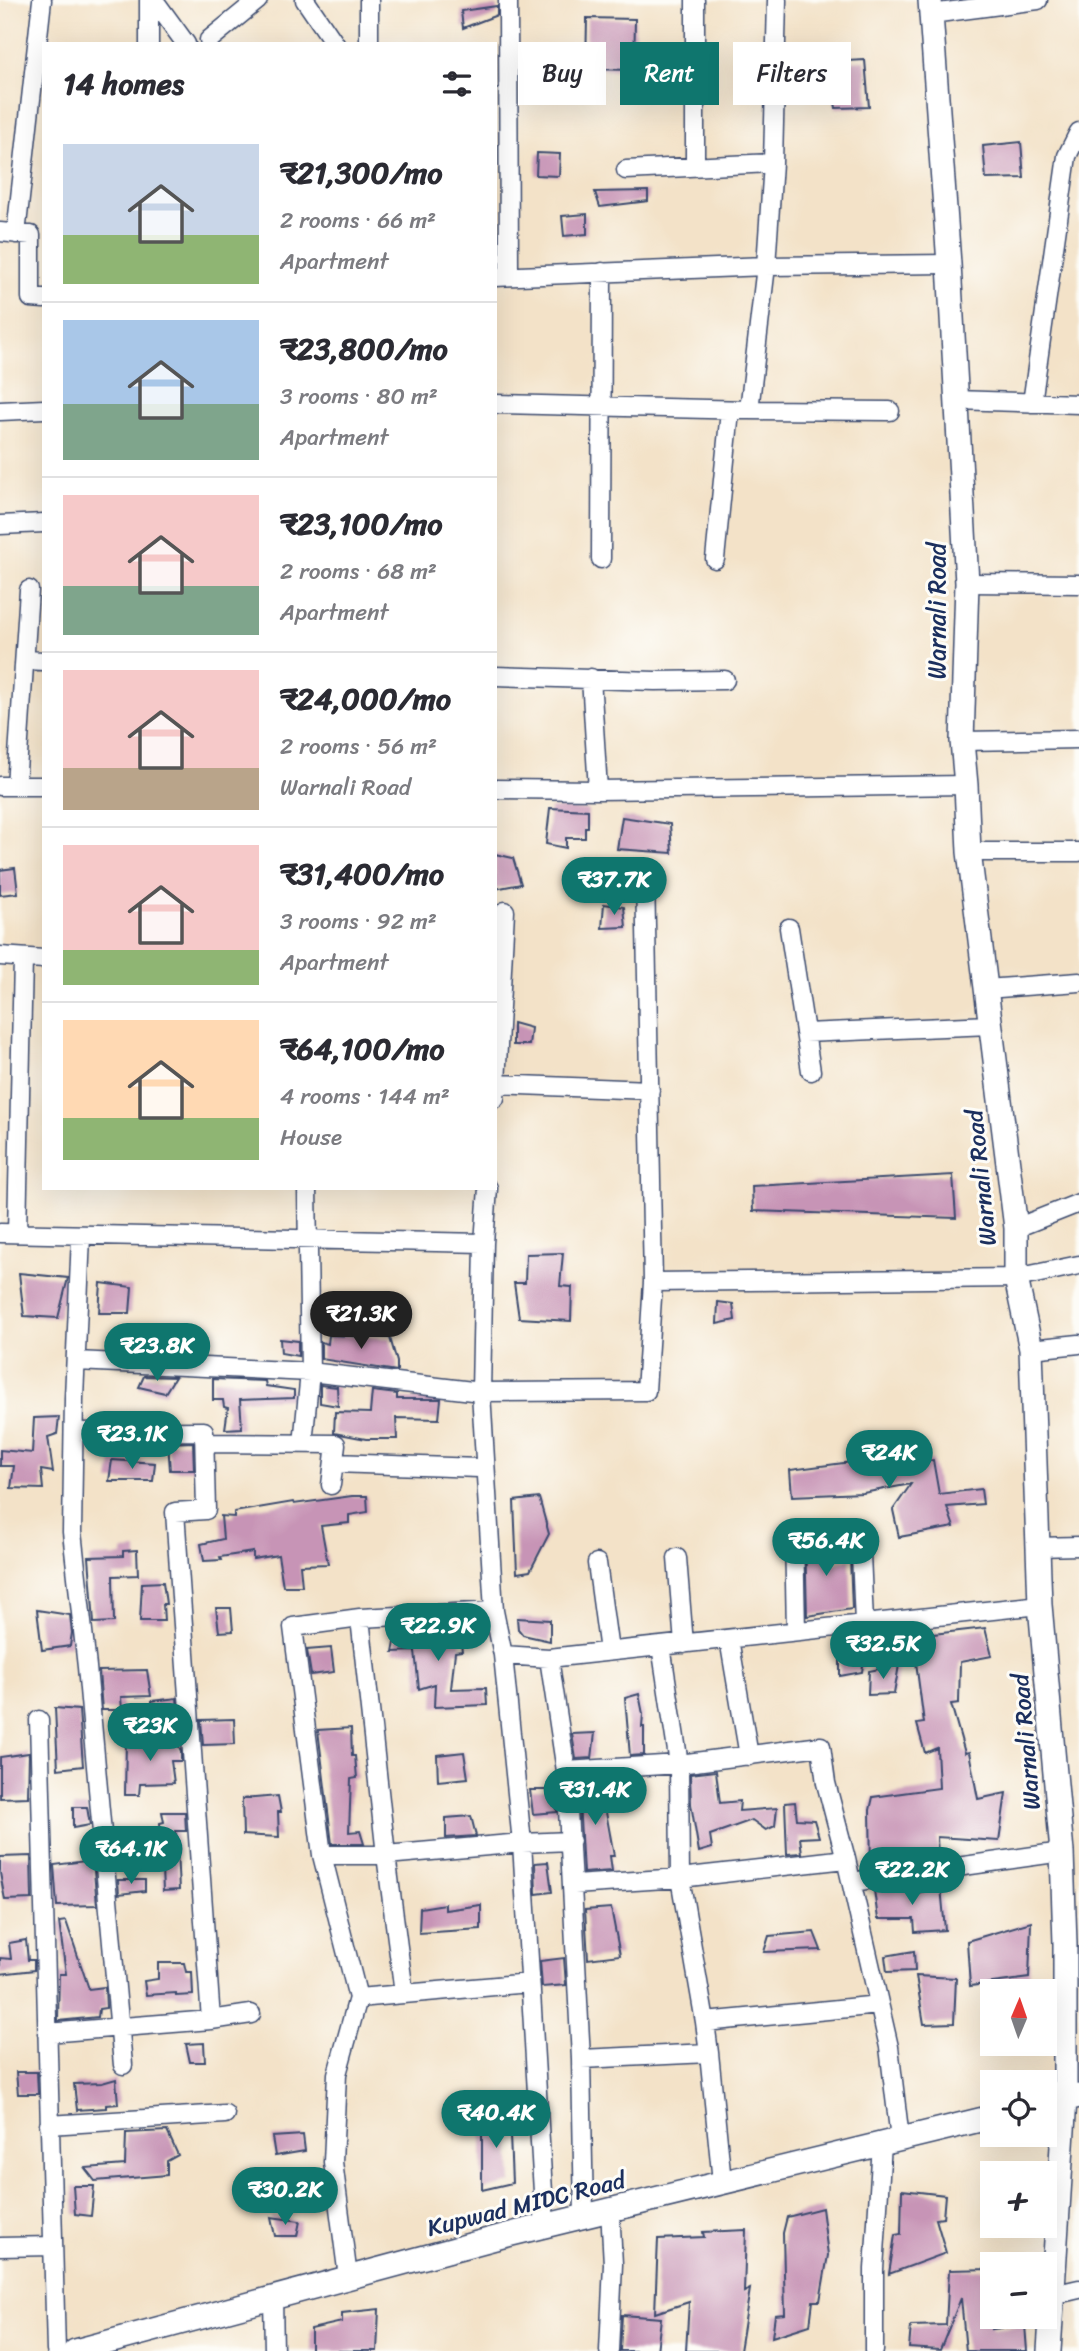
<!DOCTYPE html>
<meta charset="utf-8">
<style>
:root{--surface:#fff;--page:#f2f2f3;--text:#2b2b33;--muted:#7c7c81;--line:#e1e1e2;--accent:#0f766e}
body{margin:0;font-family:Sriracha,sans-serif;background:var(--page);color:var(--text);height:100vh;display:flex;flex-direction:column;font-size:26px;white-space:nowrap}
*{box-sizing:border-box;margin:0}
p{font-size:23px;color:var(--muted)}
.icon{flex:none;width:38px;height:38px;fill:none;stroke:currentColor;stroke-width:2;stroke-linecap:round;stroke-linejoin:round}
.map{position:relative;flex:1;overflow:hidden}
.details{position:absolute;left:42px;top:42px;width:455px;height:1148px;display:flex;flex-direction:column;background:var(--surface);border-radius:0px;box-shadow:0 7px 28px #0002}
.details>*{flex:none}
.banner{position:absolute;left:518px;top:42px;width:455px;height:63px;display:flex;gap:14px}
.needle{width:46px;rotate:2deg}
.fabs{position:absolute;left:980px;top:1979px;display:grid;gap:14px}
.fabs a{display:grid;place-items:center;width:77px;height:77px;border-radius:0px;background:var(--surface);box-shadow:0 7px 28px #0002;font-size:35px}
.price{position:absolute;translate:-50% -60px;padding:0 16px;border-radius:24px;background:var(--accent);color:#fff;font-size:23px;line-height:46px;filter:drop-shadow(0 2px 4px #0008)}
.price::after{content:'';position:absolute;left:50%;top:42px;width:21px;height:16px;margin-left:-10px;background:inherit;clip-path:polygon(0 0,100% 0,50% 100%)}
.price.current{background:#222;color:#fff}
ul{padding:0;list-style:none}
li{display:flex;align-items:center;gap:21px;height:175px;padding:0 21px}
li+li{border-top:2px solid var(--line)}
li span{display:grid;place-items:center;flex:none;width:196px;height:140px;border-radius:0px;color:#555}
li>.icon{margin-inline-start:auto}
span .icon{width:84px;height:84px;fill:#fffc;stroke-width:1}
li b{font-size:30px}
h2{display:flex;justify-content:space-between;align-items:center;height:84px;padding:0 21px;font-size:30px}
.pill{padding:0 24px;border-radius:0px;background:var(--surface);box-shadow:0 7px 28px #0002;font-size:24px;line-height:63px}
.pill.current{background:var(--accent);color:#fff}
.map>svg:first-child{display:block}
.building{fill:#c794b6}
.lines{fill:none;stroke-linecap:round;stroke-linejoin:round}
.minor-casing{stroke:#3b4a6e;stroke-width:21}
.major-casing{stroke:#3b4a6e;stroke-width:26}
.minor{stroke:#fff;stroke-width:18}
.major{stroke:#fff;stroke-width:23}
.labels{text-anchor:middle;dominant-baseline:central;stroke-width:6;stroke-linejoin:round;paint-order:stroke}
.street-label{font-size:24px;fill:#1b2f5e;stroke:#fdfcf7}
</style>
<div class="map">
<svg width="1079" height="2351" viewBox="0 0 1079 2351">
<rect width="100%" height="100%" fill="#fdfcf7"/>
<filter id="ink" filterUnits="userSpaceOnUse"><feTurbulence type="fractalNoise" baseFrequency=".0143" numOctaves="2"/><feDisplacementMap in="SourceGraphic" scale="14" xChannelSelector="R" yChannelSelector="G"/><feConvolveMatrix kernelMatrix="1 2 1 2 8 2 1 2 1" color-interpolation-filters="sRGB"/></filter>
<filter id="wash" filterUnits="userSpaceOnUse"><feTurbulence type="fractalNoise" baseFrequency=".00686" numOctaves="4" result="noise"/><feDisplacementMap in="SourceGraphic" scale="28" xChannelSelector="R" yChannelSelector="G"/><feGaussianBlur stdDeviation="1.57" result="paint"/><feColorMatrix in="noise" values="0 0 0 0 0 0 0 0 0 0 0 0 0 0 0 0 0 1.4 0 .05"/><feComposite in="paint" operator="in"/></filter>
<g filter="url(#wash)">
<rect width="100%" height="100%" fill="#f3e2c8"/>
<g id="blocks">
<path class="building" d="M497,6V15L463,28L461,11Z
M587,18L635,19L634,70L586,69Z
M865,60L869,107L836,108L828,62Z
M665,66H684V80H667Z
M1021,142L1024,178L986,179L983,146Z
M537,153L560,154L559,176L536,175Z
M648,191V201L600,207L595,192Z
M587,214V234L564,236L562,216Z
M550,808L588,810V827H585V838H566V848L546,844Z
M622,817L670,824L672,853L617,849Z
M495,854L513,858L521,884L495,889Z
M15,868L18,893L0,895V870Z
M604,904L624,907L626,927L602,928Z
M513,1023L531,1028L529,1045H513Z
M953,1175L956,1218L753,1211L752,1186Z
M563,1253L560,1286L572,1287L571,1321L519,1318L514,1283H525L526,1254Z
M19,1273L68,1278L58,1318L24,1316Z
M101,1283L132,1287L130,1313H99Z
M718,1302L733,1304L735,1320L717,1324Z
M152,1329L169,1333L172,1354L152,1353Z
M329,1335L390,1338L397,1362V1371L321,1359V1342L328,1344Z
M280,1339L298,1341V1356L281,1353Z
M144,1376L175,1377L165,1393L139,1387Z
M213,1379L265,1381L266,1386L294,1390V1398L240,1400L242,1428L225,1429L228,1408L224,1407L223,1400H213Z
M320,1385L337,1387L338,1406L320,1403Z
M372,1391L397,1394V1399H441L439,1419L396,1418L397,1439H366L334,1433L335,1412L370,1413Z
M59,1417L57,1434L48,1437L53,1472L41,1470L43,1489L11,1488L14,1466H0V1450L32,1453L34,1418Z
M193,1442L194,1470H170L168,1443Z
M891,1453L893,1465L933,1460L939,1494L981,1489L983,1504L947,1507L954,1527L899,1537L893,1510L911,1484L863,1493L792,1496L790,1470L866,1460V1458Z
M112,1460L155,1463L153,1481H109Z
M352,1496H367L368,1512L349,1515V1523L321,1526L328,1564L300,1565L302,1586H283L278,1555L253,1559V1552L220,1557L221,1560L204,1561L201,1544L223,1539L221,1516L234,1517V1512L293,1502L294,1504Z
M539,1498L549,1534L530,1571L517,1573L514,1501Z
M830,1533L829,1566L850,1558L852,1609L807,1616L805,1535Z
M137,1550L138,1575L113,1576L114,1622L94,1623L89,1557L123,1556V1551Z
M163,1582L166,1604H163L164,1621H140L142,1583Z
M216,1608H231L233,1631L219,1632Z
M37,1610L70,1615L72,1633L70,1646L42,1650Z
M517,1618L550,1620V1641L523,1635L518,1629Z
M458,1624L462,1651L455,1652L451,1689L486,1688L487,1705L434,1707L435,1684L419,1689L415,1651L393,1652L398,1627Z
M985,1628L992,1656L960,1662L959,1703L951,1704L965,1753L969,1752L978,1799L1006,1793L999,1841L937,1837L938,1858L871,1868L870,1810L873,1797L939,1788L937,1748L925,1753L917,1724L924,1723L916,1662H919L916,1636Z
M866,1646L862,1672L840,1676V1652Z
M331,1648L334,1672L311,1675L307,1650Z
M899,1665L894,1694L868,1695L869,1671Z
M147,1670L151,1696L121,1697L122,1710H102L99,1671Z
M639,1694L643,1714L642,1727H644V1755L630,1756L625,1698Z
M177,1698L178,1709L152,1716V1701Z
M55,1708L79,1710L83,1766L58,1769Z
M234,1719L235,1744L203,1745L201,1720Z
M351,1728L352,1756H355L357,1778L351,1779L349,1832L360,1831L364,1844H332L318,1730Z
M595,1733L592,1758L576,1759L572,1734Z
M175,1738L181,1751V1761H171L174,1783L140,1784L139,1795H125L126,1740Z
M464,1752L468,1778L438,1781L437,1755Z
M29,1753L28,1797L0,1798V1757Z
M716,1771L720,1803L740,1801L739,1811L777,1808L775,1826L766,1830L752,1820L710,1835L712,1848L699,1852L691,1804L690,1774Z
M609,1780L612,1796H603L614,1856H610L612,1871L583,1873L578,1782Z
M530,1790H556L557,1812L533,1814Z
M278,1796L281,1812H278L279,1837L243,1835L242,1799Z
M795,1802L797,1819L814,1820L819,1837L800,1838L802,1853L787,1854L785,1803Z
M73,1807H87L90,1825L73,1828Z
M162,1812H185L186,1831H176L179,1890L163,1891L160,1823L164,1822Z
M471,1816L476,1836L446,1838V1818Z
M31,1856L32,1899L5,1900L0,1873V1857Z
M93,1860L97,1905L57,1906L54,1865Z
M548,1862L552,1892L536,1894L535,1863Z
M118,1880H145V1891L119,1894Z
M907,1886L909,1895L941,1887L945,1930L915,1932L914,1919H878L874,1890Z
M445,1904V1910L481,1905V1929L419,1933L420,1908Z
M611,1908L620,1955L588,1959L585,1910Z
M66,1921L89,1989L105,1987L106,2008L99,2009L98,2017L58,2021L59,1974H66L59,1922Z
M1031,1922L1029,1978L970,1986L967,1941Z
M814,1932L821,1950L764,1952L769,1936Z
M26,1940L28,1960H34V1970L0,1974V1958L11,1959L9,1943Z
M914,1951L915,1971L887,1972L885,1956Z
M564,1958L566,1985L542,1987L540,1961Z
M158,1963H184L186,1972H192L193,1995L176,1996V1993L146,1995L144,1981L158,1979Z
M916,1976L956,1978L954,2023L924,2024Z
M204,2043L205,2062H190L186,2044Z
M16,2072H37L38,2094H18Z
M116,2079L118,2104L106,2105V2108L77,2110L74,2084L102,2083Z
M509,2111L512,2183L482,2190V2114Z
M167,2131L178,2155L167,2161V2175L95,2181L85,2168L125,2165L126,2133Z
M303,2135L305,2151L275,2156L272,2137Z
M73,2186H94L91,2216L75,2214Z
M902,2190L945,2195L943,2218L936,2219L946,2253L889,2274L895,2235L901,2234Z
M822,2208L828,2255L820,2301H813L810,2325L772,2337L775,2315L785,2314L783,2233L787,2217Z
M271,2217L300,2221L297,2236H275Z
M746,2230L744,2292L750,2289L740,2351H686L689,2302L655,2313L658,2239L704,2237L703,2232Z
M992,2269V2329L1025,2325L1027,2351H966L961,2298L940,2350L909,2348L911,2326L946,2325L949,2270Z
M379,2309L377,2351H311V2329L342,2322V2313Z
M622,2315L661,2318L657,2351H620Z"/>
</g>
</g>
<g filter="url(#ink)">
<use href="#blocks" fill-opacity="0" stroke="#3b4a6e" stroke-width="2"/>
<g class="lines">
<g class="minor-casing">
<path id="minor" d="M149,0V44
M154,0L186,44
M305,0L335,44
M369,0V44
M508,0L509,276
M695,0V167
M931,14L1038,0
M209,40L258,0
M626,170L773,163L777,0
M0,232L31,235V298L44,299
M16,234L42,0
M495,277L766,266L949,264
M955,400L1079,404
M1032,403L1067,156L1079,132
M495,404L749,410L766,266L773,163
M749,410L890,411
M0,411L44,409
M0,525L44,523
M601,559L602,272
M715,559L730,411
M967,583L1079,584
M25,660L44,661
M495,676L655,681L725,680
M591,678L598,790
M962,741L1079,739
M0,786H44
M16,786L29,590
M495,789L598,790L966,785
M969,852H1079
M789,928L811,1071
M0,956L44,959
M986,989L1079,982
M805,1033L990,1025
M496,1084L505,911
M495,1098L496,1084L650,1090
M488,1188L484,1243L481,1392L494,1611
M1016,1228L1079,1203
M0,1233L484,1243
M17,1233L23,959
M81,1236L74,1398L72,1532L87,1667L123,2065
M653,1282L1016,1278L1079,1265
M1031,1349L1079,1344
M76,1361L310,1372L481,1392L646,1391L653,1282L645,875
M74,1432L204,1431L206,1510L175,1512L211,2020
M205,1443L336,1444L331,1485
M303,1444L310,1372L307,1188
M334,1463L479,1468
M860,1531L864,1623
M794,1533L796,1631
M1037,1547L1079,1546
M677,1558L684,1644
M597,1563L609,1651
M360,1618L386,1855L404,1993
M729,1639L749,1756
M661,1646L679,1764L680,1878L846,1859L889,2047L900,2139
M503,1655L522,1843L545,2225
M549,1658L566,1771L581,2059
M39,1720L56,2351
M566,1771L679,1764L821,1746L826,1783L846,1859
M322,1855L293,1627L360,1618L494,1611L503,1655L549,1658L1040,1605
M852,1882L1062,1852
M574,1885L680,1878L705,2022
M358,1998L529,1983
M47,2033L211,2020L251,2014
M709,2053L722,2182
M49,2125L225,2114
M584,2216L581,2059L709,2053L705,2022L879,2005
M0,2247L53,2246
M348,2277L333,2162L337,2074L358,1998L322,1855H386L522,1843L571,1841
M1053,2295L1079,2289
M273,2298L274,2351
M609,2351L613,2264L610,2209
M874,2351V2269L882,2144"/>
</g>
<g class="major-casing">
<path id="major" d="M930,0L949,264L967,583L962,741L966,785L969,852L1016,1228V1278L1031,1349L1040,1605L1062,1852L1065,1944V2099L1049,2351
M1045,2104L1079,2096
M75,2351L503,2236L992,2117"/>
</g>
<use href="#minor" class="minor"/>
<use href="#major" class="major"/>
</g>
</g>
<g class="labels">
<g class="street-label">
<text transform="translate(937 611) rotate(-90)">Warnali Road</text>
<text transform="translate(981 1178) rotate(-96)">Warnali Road</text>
<text transform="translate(1026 1742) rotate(-95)">Warnali Road</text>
<text transform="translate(526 2204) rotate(-14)">Kupwad MIDC Road</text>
</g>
</g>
</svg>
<div class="fabs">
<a><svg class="needle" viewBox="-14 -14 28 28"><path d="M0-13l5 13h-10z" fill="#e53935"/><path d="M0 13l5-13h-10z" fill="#7c7c81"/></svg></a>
<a><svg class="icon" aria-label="locate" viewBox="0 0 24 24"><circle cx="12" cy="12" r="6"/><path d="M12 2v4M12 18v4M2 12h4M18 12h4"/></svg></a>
<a>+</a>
<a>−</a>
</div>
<b class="price" style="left:614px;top:917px">₹37.7K</b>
<b class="price current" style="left:361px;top:1351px">₹21.3K</b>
<b class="price" style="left:157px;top:1383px">₹23.8K</b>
<b class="price" style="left:132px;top:1471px">₹23.1K</b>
<b class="price" style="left:889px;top:1490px">₹24K</b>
<b class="price" style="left:826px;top:1578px">₹56.4K</b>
<b class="price" style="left:438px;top:1663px">₹22.9K</b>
<b class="price" style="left:883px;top:1681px">₹32.5K</b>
<b class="price" style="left:150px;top:1763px">₹23K</b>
<b class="price" style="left:595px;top:1827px">₹31.4K</b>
<b class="price" style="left:131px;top:1886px">₹64.1K</b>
<b class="price" style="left:912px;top:1907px">₹22.2K</b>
<b class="price" style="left:496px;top:2150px">₹40.4K</b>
<b class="price" style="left:285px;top:2227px">₹30.2K</b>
<div class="banner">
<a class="pill">Buy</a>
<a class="pill current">Rent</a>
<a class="pill">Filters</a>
</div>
<section class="details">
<h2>14 homes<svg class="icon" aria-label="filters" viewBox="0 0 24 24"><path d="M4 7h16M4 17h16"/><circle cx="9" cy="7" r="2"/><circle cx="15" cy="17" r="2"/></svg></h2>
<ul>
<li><span style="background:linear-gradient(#c9d6e8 65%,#8fb573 0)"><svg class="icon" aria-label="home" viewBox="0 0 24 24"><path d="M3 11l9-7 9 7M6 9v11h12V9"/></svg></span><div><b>₹21,300/mo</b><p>2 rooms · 66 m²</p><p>Apartment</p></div></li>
<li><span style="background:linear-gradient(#a9c7e8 60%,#7fa58c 0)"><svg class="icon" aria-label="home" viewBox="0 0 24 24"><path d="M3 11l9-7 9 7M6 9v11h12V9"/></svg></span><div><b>₹23,800/mo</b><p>3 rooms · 80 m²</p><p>Apartment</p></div></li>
<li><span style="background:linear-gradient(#f6c9c9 65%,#7fa58c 0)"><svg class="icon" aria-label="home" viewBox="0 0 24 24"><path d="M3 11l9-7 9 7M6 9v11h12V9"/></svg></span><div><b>₹23,100/mo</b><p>2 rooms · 68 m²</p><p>Apartment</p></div></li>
<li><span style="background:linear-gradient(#f6c9c9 70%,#b9a48a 0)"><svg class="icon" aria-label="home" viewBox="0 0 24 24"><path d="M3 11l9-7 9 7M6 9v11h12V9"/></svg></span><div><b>₹24,000/mo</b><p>2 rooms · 56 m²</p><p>Warnali Road</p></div></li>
<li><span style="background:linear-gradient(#f6c9c9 75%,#8fb573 0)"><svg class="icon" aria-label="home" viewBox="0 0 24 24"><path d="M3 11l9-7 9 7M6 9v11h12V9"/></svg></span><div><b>₹31,400/mo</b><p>3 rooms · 92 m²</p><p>Apartment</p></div></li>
<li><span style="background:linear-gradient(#ffd9b3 70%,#8fb573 0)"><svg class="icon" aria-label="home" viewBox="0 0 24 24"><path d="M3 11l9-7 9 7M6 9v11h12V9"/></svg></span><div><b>₹64,100/mo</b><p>4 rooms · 144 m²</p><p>House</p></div></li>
</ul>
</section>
</div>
